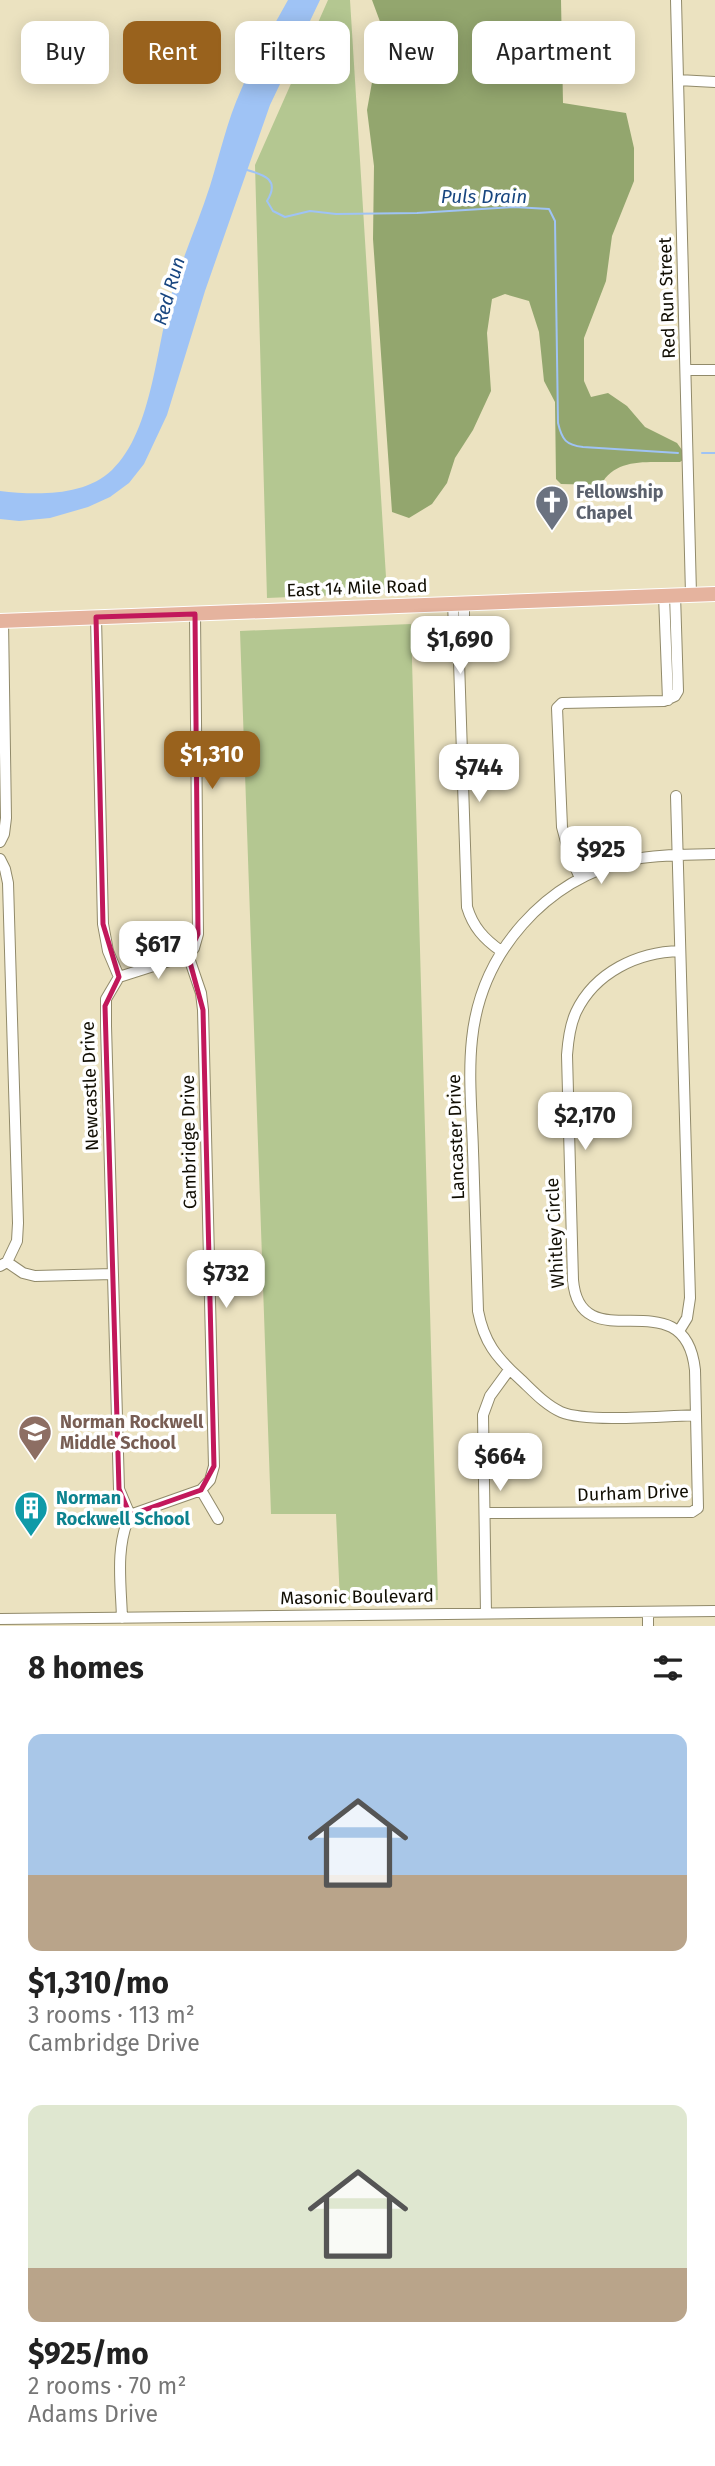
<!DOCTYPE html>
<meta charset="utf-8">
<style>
:root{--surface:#fff;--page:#f6f6f6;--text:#222;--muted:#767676;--accent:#99621d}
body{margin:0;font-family:"Fira Sans",sans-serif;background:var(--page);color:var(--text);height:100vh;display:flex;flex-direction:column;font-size:26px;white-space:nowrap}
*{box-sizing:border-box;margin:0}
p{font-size:23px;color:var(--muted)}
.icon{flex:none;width:38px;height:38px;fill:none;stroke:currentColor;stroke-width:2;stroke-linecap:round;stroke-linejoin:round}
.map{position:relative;height:1626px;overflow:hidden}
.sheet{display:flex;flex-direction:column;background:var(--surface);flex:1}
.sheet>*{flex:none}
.top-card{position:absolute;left:21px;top:21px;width:674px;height:63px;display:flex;gap:14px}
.price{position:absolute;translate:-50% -60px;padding:0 16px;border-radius:14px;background:#fff;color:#222;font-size:23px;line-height:46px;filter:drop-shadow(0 2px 4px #0008)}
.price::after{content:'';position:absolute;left:50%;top:42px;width:21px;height:16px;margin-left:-10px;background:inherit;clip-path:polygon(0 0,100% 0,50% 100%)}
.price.active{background:var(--accent);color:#fff}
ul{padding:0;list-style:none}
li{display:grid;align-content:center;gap:14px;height:371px;padding:0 28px}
li span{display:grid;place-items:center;height:217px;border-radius:14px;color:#555}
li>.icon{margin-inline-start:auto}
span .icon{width:126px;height:126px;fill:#fffc;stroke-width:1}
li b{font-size:30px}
h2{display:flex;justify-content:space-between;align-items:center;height:84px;padding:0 28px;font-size:30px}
.pill{padding:0 24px;border-radius:14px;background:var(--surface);box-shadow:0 4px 18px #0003;font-size:24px;line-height:63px}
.pill.active{background:var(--accent);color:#fff}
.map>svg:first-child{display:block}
.green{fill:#b4c791}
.forest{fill:#93a66e}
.water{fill:#9fc3f5}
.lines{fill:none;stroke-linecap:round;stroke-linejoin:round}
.stream{stroke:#9fc3f5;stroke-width:2}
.minor-casing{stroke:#918a6a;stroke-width:12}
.major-casing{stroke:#fff;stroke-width:16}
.minor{stroke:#fff;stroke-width:10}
.major{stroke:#e5b39e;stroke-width:14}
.marked{fill:none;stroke:#c2185b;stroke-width:5;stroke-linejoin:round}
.labels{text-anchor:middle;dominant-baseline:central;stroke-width:7;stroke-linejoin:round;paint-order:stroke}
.street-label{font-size:18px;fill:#110e03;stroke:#fff}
.worship-label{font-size:18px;font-weight:bold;fill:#5b616d;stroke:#fff;text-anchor:start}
.education-label{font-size:18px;font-weight:bold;fill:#785e54;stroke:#fff;text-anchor:start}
.culture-label{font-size:18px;font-weight:bold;fill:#0d838f;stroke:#fff;text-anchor:start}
.water-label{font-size:19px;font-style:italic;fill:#184680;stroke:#fff}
</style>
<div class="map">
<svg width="715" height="1626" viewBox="0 0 715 1626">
<rect width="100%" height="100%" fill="#ebe2c0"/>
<path class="green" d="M328,0H350L387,593L267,598L255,165Z
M411,624L438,1600L340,1601L336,1514H271L240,631Z"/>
<path class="forest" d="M372,0H561L563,103L626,113L634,148V181L612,236L606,281L584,338V381L591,397L608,393L627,406L645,427L677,443L682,450L683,460L680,462C651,463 616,456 601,485L561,484L556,479L555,402L544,381L539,332L529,301L505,294L492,299L487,333L491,391L473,430L455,458L447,483L432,504L409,518L392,512L373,239L374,166L367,110L382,27Z"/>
<path class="water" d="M288,0H320L270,105L205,291L167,415L144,464L129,483L110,497L88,507L50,518L19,521L0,519V491C35,495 84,497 112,470C154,430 156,341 174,286C185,252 199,220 210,186C220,154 227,121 241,90C254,59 272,29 288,0Z"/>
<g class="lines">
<path class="stream" d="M247,170C265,175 280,180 267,201L273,211L285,217L310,211L336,214L417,213L514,207L549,209L555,221L558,423C562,440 566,445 583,447L678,453
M702,453H715"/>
<g class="minor-casing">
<path id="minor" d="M676,0L691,594
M678,80L715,82
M687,370H715
M664,595L668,700
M453,603L455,653L459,661L464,653V603
M96,617L103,924L108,951L119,977
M459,661L467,907C473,927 484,939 501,951
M676,796L690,1298L687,1318L679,1331
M0,842L4,834L6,818L3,621
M0,859L5,869L8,883L18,1223L17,1241L7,1262
M580,878L569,853L562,827L557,708L562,703L664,701L675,696L678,691L675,595
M188,955L194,948L198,934L195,614
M119,977L106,999V1026L119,1489L130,1515
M119,977L188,955
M0,1266L7,1262L23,1273L35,1276L113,1274
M696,1415C665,1416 587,1423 561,1412C545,1405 532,1390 519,1378C496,1357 484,1342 478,1311C476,1257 475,1204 473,1151C472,1114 468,1076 472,1039C481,952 545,880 630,860C658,854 687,855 715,854
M201,1490L218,1519
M485,1513L692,1512L698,1508L695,1370C685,1275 580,1364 573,1280L567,1055C568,1041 570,1025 576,1012C595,972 638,952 680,951
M648,1612V1626
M486,1614L483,1415L490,1396L509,1370
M122,1618C121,1584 115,1547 130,1515L201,1490L210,1480L214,1466L203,1010L201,993L188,955
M0,1619L715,1611"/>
</g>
<g class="major-casing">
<path id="major" d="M0,621L715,594"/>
</g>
<use href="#minor" class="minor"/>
<use href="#major" class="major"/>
</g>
<path class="marked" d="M195,614L198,934L188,955L203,1010L214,1466L201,1490L130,1515L119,1489L105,1006L119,977L103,924L96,617Z"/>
<defs>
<g id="church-pin" transform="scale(1.75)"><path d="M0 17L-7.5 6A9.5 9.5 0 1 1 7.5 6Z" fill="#6b7280" stroke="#fff"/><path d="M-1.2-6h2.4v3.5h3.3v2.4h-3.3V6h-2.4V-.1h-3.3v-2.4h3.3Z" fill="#fff"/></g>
<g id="school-pin" transform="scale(1.75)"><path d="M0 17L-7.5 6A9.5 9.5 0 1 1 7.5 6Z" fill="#8d6e63" stroke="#fff"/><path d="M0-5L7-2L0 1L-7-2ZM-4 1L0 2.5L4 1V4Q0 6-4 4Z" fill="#fff"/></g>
<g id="building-pin" transform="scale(1.75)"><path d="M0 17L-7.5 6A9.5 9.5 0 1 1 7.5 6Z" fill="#0f9aa8" stroke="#fff"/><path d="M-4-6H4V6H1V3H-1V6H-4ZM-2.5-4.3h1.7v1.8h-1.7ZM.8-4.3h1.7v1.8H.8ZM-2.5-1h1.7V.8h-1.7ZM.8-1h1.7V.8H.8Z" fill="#fff"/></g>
</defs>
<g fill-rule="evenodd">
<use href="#church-pin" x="552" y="502"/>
<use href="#school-pin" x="35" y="1432"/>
<use href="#building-pin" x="31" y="1508"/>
</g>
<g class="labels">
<g class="street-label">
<text transform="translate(667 298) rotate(-92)">Red Run Street</text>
<text transform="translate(357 588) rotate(-2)">East 14 Mile Road</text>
<text transform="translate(90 1086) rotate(-92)">Newcastle Drive</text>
<text transform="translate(456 1137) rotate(-92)">Lancaster Drive</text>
<text transform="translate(189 1142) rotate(-91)">Cambridge Drive</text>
<text transform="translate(555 1233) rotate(-93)">Whitley Circle</text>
<text transform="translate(633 1493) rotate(-2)">Durham Drive</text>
<text transform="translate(357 1597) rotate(-1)">Masonic Boulevard</text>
</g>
<g class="worship-label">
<text x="576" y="492">Fellowship<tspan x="576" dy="21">Chapel</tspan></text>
</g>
<g class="education-label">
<text x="60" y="1422">Norman Rockwell<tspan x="60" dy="21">Middle School</tspan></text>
</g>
<g class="culture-label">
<text x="56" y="1498">Norman<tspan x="56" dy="21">Rockwell School</tspan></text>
</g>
<g class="water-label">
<text x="484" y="196">Puls Drain</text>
<text transform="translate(169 291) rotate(-74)">Red Run</text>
</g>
</g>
</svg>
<b class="price" style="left:460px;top:676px">$1,690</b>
<b class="price active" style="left:212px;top:791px">$1,310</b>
<b class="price" style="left:479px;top:804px">$744</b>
<b class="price" style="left:601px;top:886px">$925</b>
<b class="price" style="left:158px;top:981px">$617</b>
<b class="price" style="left:585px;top:1152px">$2,170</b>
<b class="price" style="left:226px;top:1310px">$732</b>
<b class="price" style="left:500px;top:1493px">$664</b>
<div class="top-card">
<a class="pill">Buy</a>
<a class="pill active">Rent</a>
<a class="pill">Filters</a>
<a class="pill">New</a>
<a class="pill">Apartment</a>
</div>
</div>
<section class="sheet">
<h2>8 homes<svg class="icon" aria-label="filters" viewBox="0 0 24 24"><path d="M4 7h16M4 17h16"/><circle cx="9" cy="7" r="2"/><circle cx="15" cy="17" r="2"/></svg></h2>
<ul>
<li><span style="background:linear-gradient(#a9c7e8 65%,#b9a48a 0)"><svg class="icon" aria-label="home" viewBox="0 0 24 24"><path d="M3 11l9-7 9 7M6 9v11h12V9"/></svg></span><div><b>$1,310/mo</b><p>3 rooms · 113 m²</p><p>Cambridge Drive</p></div></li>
<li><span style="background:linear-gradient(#dfe7d0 75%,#b9a48a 0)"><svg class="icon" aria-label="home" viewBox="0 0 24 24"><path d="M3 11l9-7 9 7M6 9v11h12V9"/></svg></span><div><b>$925/mo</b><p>2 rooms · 70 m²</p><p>Adams Drive</p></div></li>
</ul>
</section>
